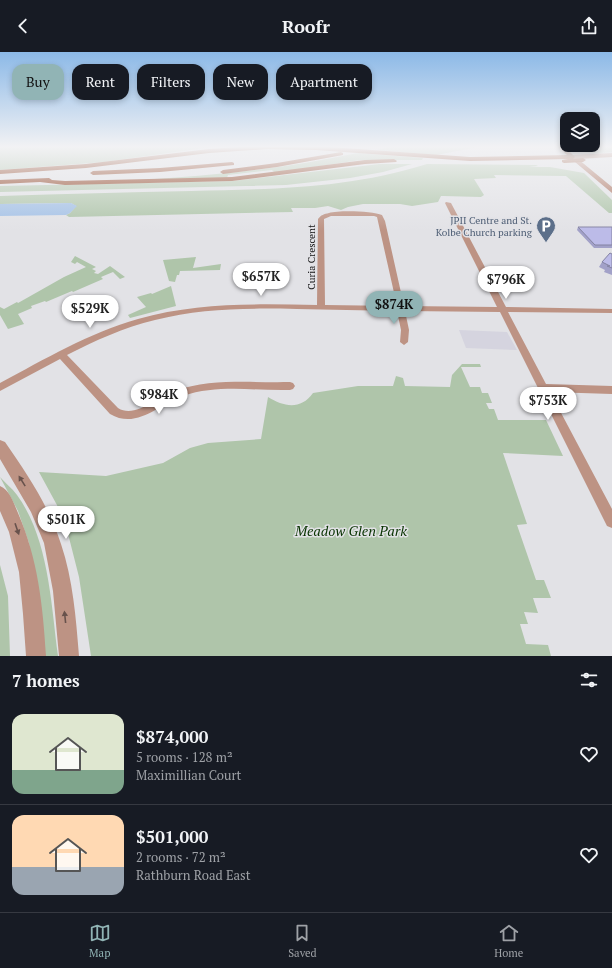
<!DOCTYPE html>
<meta charset="utf-8">
<style>
:root{--surface:#171b24;--page:#242831;--text:#f1f3f6;--muted:#9ea1a6;--line:#363941;--accent:#91b4b5}
body{margin:0;font-family:"PT Serif",serif;background:var(--page);color:var(--text);height:100vh;display:flex;flex-direction:column;font-size:15px;white-space:nowrap}
*{box-sizing:border-box;margin:0}
p{font-size:13px;color:var(--muted)}
.icon{flex:none;width:22px;height:22px;fill:none;stroke:currentColor;stroke-width:2;stroke-linecap:round;stroke-linejoin:round}
.map{position:relative;height:604px;overflow:hidden}
.drawer{display:flex;flex-direction:column;background:var(--surface);flex:1}
.drawer>*{flex:none}
.banner{position:absolute;left:12px;top:12px;width:400px;height:36px;display:flex;gap:8px}
.buttons{position:absolute;left:560px;top:60px;display:grid;gap:8px}
.buttons a{display:grid;place-items:center;width:40px;height:40px;border-radius:8px;background:var(--surface);box-shadow:0 2px 6px #0003;font-size:20px}
.price{position:absolute;translate:-50% -34px;padding:0 9px;border-radius:14px;background:#fff;color:#222;font-size:13px;line-height:26px;filter:drop-shadow(0 1px 2px #0008)}
.price::after{content:'';position:absolute;left:50%;top:24px;width:12px;height:9px;margin-left:-6px;background:inherit;clip-path:polygon(0 0,100% 0,50% 100%)}
.price.selected{background:var(--accent);color:#111}
ul{padding:0;list-style:none}
li{display:flex;align-items:center;gap:12px;height:100px;padding:0 12px}
li+li{border-top:1px solid var(--line)}
li span{display:grid;place-items:center;flex:none;width:112px;height:80px;border-radius:12px;color:#555}
li>.icon{margin-inline-start:auto}
span .icon{width:48px;height:48px;fill:#fffc;stroke-width:1}
li b{font-size:17px}
h2{display:flex;justify-content:space-between;align-items:center;height:48px;padding:0 12px;font-size:17px}
.chip{padding:0 14px;border-radius:12px;background:var(--surface);box-shadow:0 2px 6px #0003;font-size:14px;line-height:36px}
.chip.selected{background:var(--accent);color:#111}
header{display:flex;justify-content:space-between;align-items:center;height:52px;padding:0 12px;background:var(--surface);font-size:18px;font-weight:700}
.tabs{display:flex;justify-content:space-around;align-items:center;height:56px;border-top:1px solid var(--line);background:var(--surface);font-size:11px;color:var(--muted)}
.tabs a{display:grid;justify-items:center;gap:2px}
.tabs .selected{color:var(--accent)}
.map>svg:first-child{display:block}
.built{fill:#d5d4df}
.green{fill:#afc5aa}
.water{fill:#a2c0e6}
.lines{fill:none;stroke-linecap:round;stroke-linejoin:round}
.minor{fill:#bd9384;fill-rule:evenodd}
.tertiary{fill:#bd9384;fill-rule:evenodd}
.secondary{fill:#a86b56;fill-rule:evenodd}
.motorway{fill:#873311;fill-rule:evenodd}
.wall{fill:#a2a1c8}
.building{fill:#bcbbe8;stroke:#8483a2}
.oneway{fill:#68524c}
.labels{text-anchor:middle;dominant-baseline:central;stroke-width:3;stroke-linejoin:round;paint-order:stroke}
.far-service-label{font-size:10px;fill:#4e5e75;stroke:#e2e2e6;text-anchor:end}
.far-street-label{font-size:10px;fill:#121213;stroke:#e2e2e6}
.near-park-label{font-size:14px;font-style:italic;fill:#083300;stroke:#e2e2e6}
</style>
<header><svg class="icon" aria-label="back" viewBox="0 0 24 24"><path d="M15 5l-7 7 7 7"/></svg>Roofr<svg class="icon" aria-label="share" viewBox="0 0 24 24"><path d="M12 15V3M7 8l5-5 5 5M5 13v7h14v-7"/></svg></header>
<div class="map">
<svg width="612" height="604" viewBox="0 0 612 604">
<rect width="100%" height="100%" fill="#e2e2e6"/>
<path class="built" d="M459,278L507,280L517,298L466,296Z"/>
<path class="green" d="M0,94H226L204,96L104,110L0,118Z
M391,94H484L436,103L378,98Z
M572,94H612V100C598,101 583,104 572,94Z
M358,101L423,106L422,108H360L275,121L272,118L228,123L227,126L140,128C214,124 286,116 358,101Z
M380,112H412L383,120L350,126L286,133L0,140V134L233,129Z
M427,112L536,113L538,114L529,115H550L584,121L612,148V161H609L566,124L494,123L496,126L474,127L484,143L481,145L443,144H441L438,150L412,154L400,152H363L348,155L341,158L328,154L315,156H291L293,160L69,165L66,163L70,161L76,154L71,151L0,152V144C64,142 127,140 191,139C273,137 347,137 427,112Z
M75,204L96,215L92,217L96,219L94,221L98,222L110,214L125,225L120,227L113,220L101,225L103,227L73,240L72,239L46,250L45,249L31,254L32,256L18,262L24,272L8,277L0,263V255L4,257L17,250L18,251L64,225L86,215L77,210L75,212L71,210Z
M196,205L193,216L221,212L220,218L180,219L179,223H177L175,230L169,229L163,208Z
M171,234L176,254L130,266L128,263L146,255L137,245L151,241L152,242Z
M462,312H480L481,315H461L470,335H480L482,341H488L492,351H486L489,357H494L498,368H546L563,404L503,401L527,472L517,473L536,528H544L551,546H533L538,561L524,560L528,572H520L526,592L548,593L551,604H91L79,525L64,466L39,420L106,424L163,411L190,396L208,391L261,387L268,345C284,355 301,358 313,341L358,334H393L396,324L403,326L405,334L450,335L452,323Z
M0,425C5,431 12,436 17,443C49,487 51,552 58,604H42L29,491L18,459Z
M0,513L8,544L10,604H0Z"/>
<path class="water" d="M71,151L77,154L70,161L66,163L0,164V152Z"/>
<g class="lines">
<path class="minor" d="M446,150L451,151L506,255L612,257V261L508,260L546,332L612,334V342L550,340L612,457V476L607,474L500,260L405,259L409,278L408,290L404,293L400,290L401,278L397,259C364,258 330,258 297,257C249,256 201,256 155,268C124,275 95,289 67,303L118,356C135,367 157,345 174,339C212,326 250,331 290,330L293,331L295,334L293,337L290,338C254,339 218,332 183,344C159,352 137,378 110,362L60,307L0,339V331C45,307 89,281 138,267C197,250 257,252 317,253L318,167C321,163 324,162 329,161C339,158 373,159 382,163L385,169L404,254L497,255L445,151ZM331,164H374L377,165L397,254L325,253L324,167Z"/>
<path class="tertiary" d="M0,388L5,390C27,422 49,454 61,492C73,528 76,566 79,604H59L53,539L44,491L31,460L0,407Z
M0,434C10,438 14,452 18,461C38,507 43,554 46,604H26L23,562L19,520L9,480L0,459Z"/>
<path class="secondary" d="M612,101V105L578,107L612,135V141L569,105L572,103Z"/>
<path class="motorway" d="M253,94H316L470,105L567,103L557,94H564L575,105L573,107L583,106L586,108L583,110L564,111L562,110V108L568,107L470,109L316,98L267,97L209,101L86,116L0,122V118L86,112L209,97Z
M341,100L343,101V103L277,115L223,122L220,120L223,118L277,111Z
M394,107L397,109L396,110L365,112L232,129L65,133L40,130L0,132V128L49,126L52,128L65,129L232,125L365,108Z
M232,110L234,111V113L160,120L93,123L90,121L93,119L160,116Z"/>
</g>
<path class="wall" d="M578,175H612V196H594L577,178Z
M612,202V223L604,220L605,218L599,215L602,210Z"/>
<path class="building" d="M578,175H612V193H595Z
M610,201L612,202V216L607,214H610L602,210Z"/>
<defs><path id="oneway-solid" d="M-6-.8H1V-3.2L6.5 0L1 3.2V.8H-6Z"/></defs>
<g class="oneway">
<use href="#oneway-solid" transform="translate(22 429) rotate(-122)"/>
<use href="#oneway-solid" transform="translate(17 477) rotate(71)"/>
<use href="#oneway-solid" transform="translate(65 565) rotate(-96)"/>
</g>
<linearGradient id="sky" x2="0" y2="1"><stop stop-color="#8cb9e7"/><stop offset="0.53" stop-color="#f2f2f4"/><stop offset="1" stop-color="#f2f2f4" stop-opacity="0"/></linearGradient>
<rect width="612" height="179" fill="url(#sky)"/>
<defs>
<g id="parking-pin" transform="scale(1)"><path d="M0 17L-7.5 6A9.5 9.5 0 1 1 7.5 6Z" fill="#5c6f8a" stroke="#e2e2e6"/><path d="M-3.5-5.5H1a3.5 3.5 0 0 1 0 7H-1V5.5H-3.5ZM-1-3.4V-.6H.8a1.4 1.4 0 0 0 0-2.8Z" fill="#fff"/></g>
</defs>
<g fill-rule="evenodd">
<use href="#parking-pin" x="546" y="174"/>
</g>
<g class="labels">
<g class="far-service-label">
<text x="532" y="168">JPII Centre and St.<tspan x="532" dy="12">Kolbe Church parking</tspan></text>
</g>
<g class="far-street-label">
<text transform="translate(311 205) rotate(-90)">Curia Crescent</text>
</g>
<g class="near-park-label">
<text x="351" y="478">Meadow Glen Park</text>
</g>
</g>
</svg>
<div class="buttons">
<a><svg class="icon" aria-label="layers" viewBox="0 0 24 24"><path d="M12 4l9 5-9 5-9-5zM3 14l9 5 9-5"/></svg></a>
</div>
<b class="price" style="left:261px;top:245px">$657K</b>
<b class="price" style="left:506px;top:248px">$796K</b>
<b class="price selected" style="left:394px;top:273px">$874K</b>
<b class="price" style="left:90px;top:277px">$529K</b>
<b class="price" style="left:159px;top:363px">$984K</b>
<b class="price" style="left:548px;top:369px">$753K</b>
<b class="price" style="left:66px;top:488px">$501K</b>
<div class="banner">
<a class="chip selected">Buy</a>
<a class="chip">Rent</a>
<a class="chip">Filters</a>
<a class="chip">New</a>
<a class="chip">Apartment</a>
</div>
</div>
<section class="drawer">
<h2>7 homes<svg class="icon" aria-label="filters" viewBox="0 0 24 24"><path d="M4 7h16M4 17h16"/><circle cx="9" cy="7" r="2"/><circle cx="15" cy="17" r="2"/></svg></h2>
<ul>
<li><span style="background:linear-gradient(#dfe7d0 70%,#7fa58c 0)"><svg class="icon" aria-label="home" viewBox="0 0 24 24"><path d="M3 11l9-7 9 7M6 9v11h12V9"/></svg></span><div><b>$874,000</b><p>5 rooms · 128 m²</p><p>Maximillian Court</p></div><svg class="icon" aria-label="heart" viewBox="0 0 24 24"><path d="M12 20l-8-8c-3-5 5-10 8-4 3-6 11-1 8 4z"/></svg></li>
<li><span style="background:linear-gradient(#ffd9b3 65%,#9aa5b1 0)"><svg class="icon" aria-label="home" viewBox="0 0 24 24"><path d="M3 11l9-7 9 7M6 9v11h12V9"/></svg></span><div><b>$501,000</b><p>2 rooms · 72 m²</p><p>Rathburn Road East</p></div><svg class="icon" aria-label="heart" viewBox="0 0 24 24"><path d="M12 20l-8-8c-3-5 5-10 8-4 3-6 11-1 8 4z"/></svg></li>
</ul>
</section>
<nav class="tabs">
<a class="selected"><svg class="icon" aria-label="map" viewBox="0 0 24 24"><path d="M3 6l6-2 6 2 6-2v14l-6 2-6-2-6 2zM9 4v14M15 6v14"/></svg>Map</a>
<a><svg class="icon" aria-label="saved" viewBox="0 0 24 24"><path d="M7 4h10v16l-5-4-5 4z"/></svg>Saved</a>
<a><svg class="icon" aria-label="home" viewBox="0 0 24 24"><path d="M3 11l9-7 9 7M6 9v11h12V9"/></svg>Home</a>
</nav>
